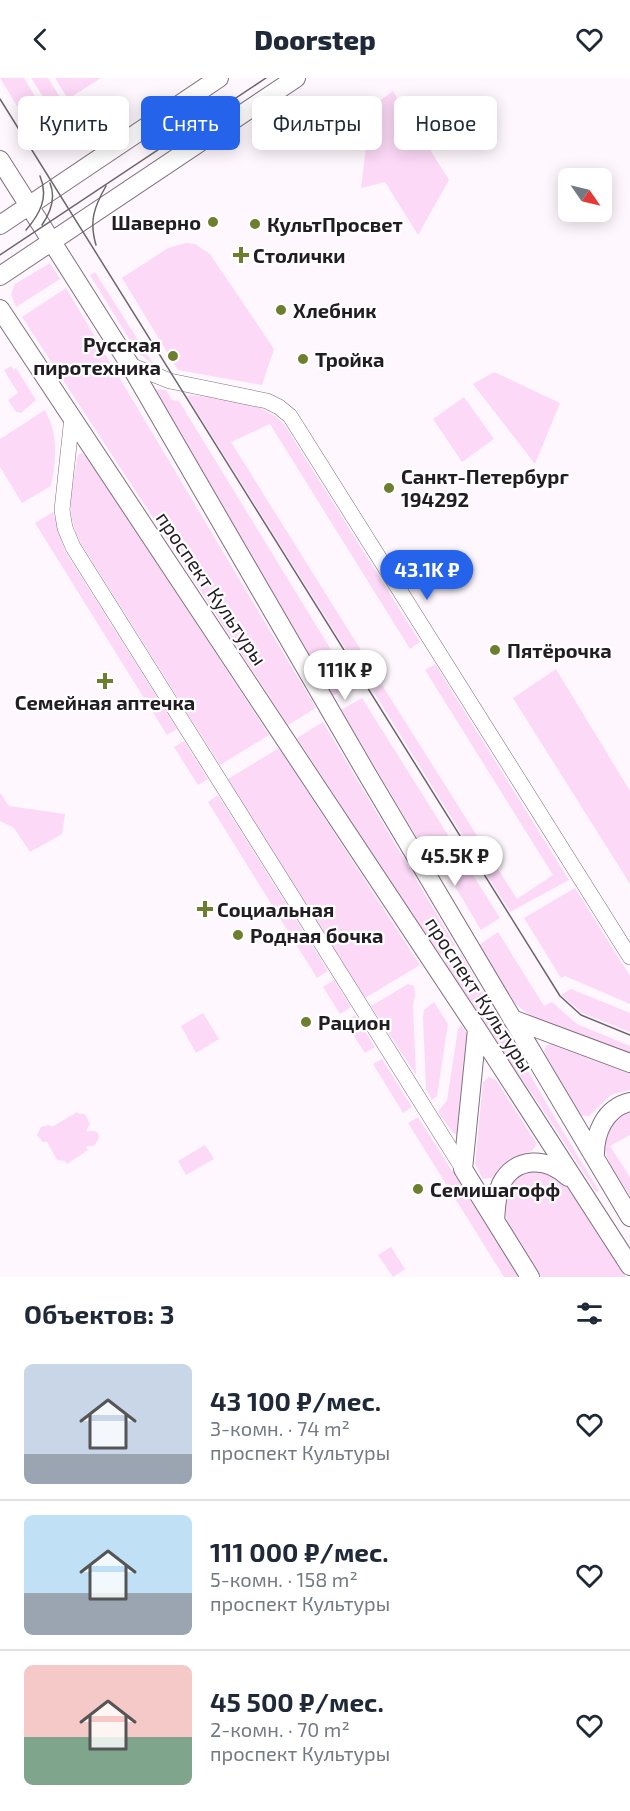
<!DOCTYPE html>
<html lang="ru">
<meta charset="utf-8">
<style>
:root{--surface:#fff;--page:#f6f6f7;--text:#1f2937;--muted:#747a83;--line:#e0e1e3;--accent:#2563eb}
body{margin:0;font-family:"Exo 2",sans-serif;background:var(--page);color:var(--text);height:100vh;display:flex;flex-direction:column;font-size:22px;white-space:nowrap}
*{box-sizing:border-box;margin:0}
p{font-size:20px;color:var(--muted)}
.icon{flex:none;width:33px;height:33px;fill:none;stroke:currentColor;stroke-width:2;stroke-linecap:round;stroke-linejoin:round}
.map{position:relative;height:1199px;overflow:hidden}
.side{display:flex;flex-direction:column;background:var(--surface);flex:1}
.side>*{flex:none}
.hud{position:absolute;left:18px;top:18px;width:594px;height:54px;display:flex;gap:12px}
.needle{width:39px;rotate:124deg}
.buttons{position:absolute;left:558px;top:90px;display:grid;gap:12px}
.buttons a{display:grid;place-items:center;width:54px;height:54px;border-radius:9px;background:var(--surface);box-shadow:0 3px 15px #0003;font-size:30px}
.price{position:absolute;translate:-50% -51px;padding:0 14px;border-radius:21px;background:#fff;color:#222;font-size:20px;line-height:39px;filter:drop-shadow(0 2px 3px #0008)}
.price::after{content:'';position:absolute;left:50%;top:36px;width:18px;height:14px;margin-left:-9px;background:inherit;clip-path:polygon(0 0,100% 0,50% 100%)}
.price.active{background:var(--accent);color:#fff}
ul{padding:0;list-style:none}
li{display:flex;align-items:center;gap:18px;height:150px;padding:0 24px}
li+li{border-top:2px solid var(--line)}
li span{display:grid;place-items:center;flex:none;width:168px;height:120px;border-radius:9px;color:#555}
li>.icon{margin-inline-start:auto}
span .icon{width:72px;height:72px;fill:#fffc;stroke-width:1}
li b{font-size:26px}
h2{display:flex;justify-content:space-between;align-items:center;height:72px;padding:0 24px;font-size:26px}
.chip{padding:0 21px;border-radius:9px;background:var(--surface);box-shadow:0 3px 15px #0003;font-size:21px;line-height:54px}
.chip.active{background:var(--accent);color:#fff}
header{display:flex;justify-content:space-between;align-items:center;height:78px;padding:0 24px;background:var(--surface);font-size:27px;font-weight:800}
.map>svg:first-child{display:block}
.green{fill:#fcd9f7}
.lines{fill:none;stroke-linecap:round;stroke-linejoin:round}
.tertiary-casing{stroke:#80717d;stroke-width:16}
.secondary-casing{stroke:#80717d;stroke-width:20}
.tertiary{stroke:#fff;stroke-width:15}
.secondary{stroke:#fff;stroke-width:18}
.tram{stroke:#6b666b;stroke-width:1.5}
.poi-dot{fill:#6d7f2f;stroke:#fff;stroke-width:2}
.labels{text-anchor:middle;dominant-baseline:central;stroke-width:4.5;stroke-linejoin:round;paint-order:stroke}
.poi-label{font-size:20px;font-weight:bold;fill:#221d22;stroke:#fff;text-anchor:start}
.street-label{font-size:20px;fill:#221d22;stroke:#fff}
</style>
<header><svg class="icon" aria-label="back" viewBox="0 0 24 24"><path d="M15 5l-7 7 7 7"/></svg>Doorstep<svg class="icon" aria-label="heart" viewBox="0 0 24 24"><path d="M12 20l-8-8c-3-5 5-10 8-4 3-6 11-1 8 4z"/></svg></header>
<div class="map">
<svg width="630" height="1199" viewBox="0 0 630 1199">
<rect width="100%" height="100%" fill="#fef7fd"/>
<path class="green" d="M0,0H24L45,35L28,46Z
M31,0H48L63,24L51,31Z
M55,0H101L68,21Z
M393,13L449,102L418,157L385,104L361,110L371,29Z
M186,165L195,166L210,176L274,271L262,307L178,292L122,200L168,170Z
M50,185L60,201L16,229L11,216L15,206Z
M95,194L154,287L137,274L90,197Z
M66,210L316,630L288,647L22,239Z
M11,288L14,292L16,290L36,322L21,335L16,334L8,322L18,315L4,292Z
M494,294L560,325L535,386L473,306Z
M152,311L166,312L172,322L179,323L352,606L333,618Z
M191,317C225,321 259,321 284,346L420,564L410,571L270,346L231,364L374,593L363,599L187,318Z
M464,319L494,361L462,384L433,341Z
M45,332C59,358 56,380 51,408L22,425L0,389V361Z
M81,375L88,380L269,657L220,687L80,464C65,433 72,414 77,381L78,377Z
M53,434L65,473L177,651L167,657L35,445Z
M435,586L569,802L510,834L373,613L382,607L517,821L553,797L425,592Z
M556,591L630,713V806L513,620Z
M362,620L500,840L481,852L444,790L437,793L341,632Z
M323,644L455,867L438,877L297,660Z
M184,663L208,701L198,707L174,669Z
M279,670L420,887L365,920L228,701Z
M0,715L9,728L65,736L62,756L30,774L14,750L0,743Z
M218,717L328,893L317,900L208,724Z
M575,810L630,898V926L565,898L561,900L524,840Z
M498,854L544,928L552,924L577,946L630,968V976L534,941L511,922L479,867Z
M461,876L552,1035L599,1113L596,1114L547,1038L443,886Z
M334,902L351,929L340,936L323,909Z
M408,906L414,908L415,918L413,927L416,997L371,928Z
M571,911L630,935V954L582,935L561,917Z
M434,924L448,946L437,1018L432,1022L426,1011L423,939L424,932Z
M203,935L219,961L196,975L181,948Z
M355,937L375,969L365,975L345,944Z
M461,947L467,956L469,966L458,1057L453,1055L438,1034L447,1022L458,951Z
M553,964L630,992V1012L611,1017L589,1038L579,1037L544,974L546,968Z
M382,981L412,1029L403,1035L373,986Z
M489,999L496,1002L537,1066L532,1073L519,1077L492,1100L483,1101L475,1086L483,1004Z
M630,1031V1057L610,1068L630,1099V1118C618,1099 595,1072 608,1048C611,1041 623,1036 630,1031Z
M77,1034L79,1036H85L90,1046L86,1053H94L98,1055L99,1060L94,1068H86L88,1072L67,1086L65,1083L57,1082L47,1064H43L37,1057L41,1049L49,1047L52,1049Z
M418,1039L519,1199H504L408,1045Z
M205,1067L214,1081L186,1097L178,1083Z
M534,1093L550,1096L567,1109L626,1199H541C521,1168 472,1109 534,1093Z
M391,1169L405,1191L393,1199L378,1177Z"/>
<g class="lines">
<g class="tertiary-casing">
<path id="tertiary" d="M130,287L170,303L267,323L279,329L290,338L630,879
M72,339L62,432L65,450L73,469L463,1091"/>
</g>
<g class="secondary-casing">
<path id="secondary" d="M0,82L130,287L367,696L630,1139
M0,147L219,0
M0,198L296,0
M0,231L477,951L630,1188
M512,941L630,985
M477,951L463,1091L530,1199
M595,1080C594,1055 605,1030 630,1024
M495,1143C496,1131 496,1117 501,1106C515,1078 548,1079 568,1099"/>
</g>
<use href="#tertiary" class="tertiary"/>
<use href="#secondary" class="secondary"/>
<path class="tram" d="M0,21L560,918L581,937L630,957
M42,147C51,134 56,120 50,105
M26,152C40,136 49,119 40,98
M96,167C89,143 94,129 106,108
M0,177L266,0"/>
</g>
<g class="poi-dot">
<circle cx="213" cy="144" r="6"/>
<circle cx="255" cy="146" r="6"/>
<path d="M238 168h6v6h6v6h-6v6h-6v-6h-6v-6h6z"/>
<circle cx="281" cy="232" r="6"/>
<circle cx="173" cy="278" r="6"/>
<circle cx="303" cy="281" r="6"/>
<circle cx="389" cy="410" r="6"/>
<circle cx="495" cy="572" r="6"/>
<path d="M102 594h6v6h6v6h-6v6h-6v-6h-6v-6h6z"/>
<path d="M202 822h6v6h6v6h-6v6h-6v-6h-6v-6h6z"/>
<circle cx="238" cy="857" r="6"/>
<circle cx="306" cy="944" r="6"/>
<circle cx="418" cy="1111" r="6"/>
</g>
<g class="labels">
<g class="poi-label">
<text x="201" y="144" text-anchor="end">Шаверно</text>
<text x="267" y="146">КультПросвет</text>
<text x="253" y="177">Столички</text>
<text x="293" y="232">Хлебник</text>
<text x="161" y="266" text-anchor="end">Русская<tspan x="161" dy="23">пиротехника</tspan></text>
<text x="315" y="281">Тройка</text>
<text x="401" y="398">Санкт-Петербург<tspan x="401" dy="23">194292</tspan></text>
<text x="507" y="572">Пятёрочка</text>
<text x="105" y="624" text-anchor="middle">Семейная аптечка</text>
<text x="217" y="831">Социальная</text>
<text x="250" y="857">Родная бочка</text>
<text x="318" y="944">Рацион</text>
<text x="430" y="1111">Семишагофф</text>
</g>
<g class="street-label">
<text transform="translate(212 510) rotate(56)">проспект Культуры</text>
<text transform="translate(480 916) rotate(57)">проспект Культуры</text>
</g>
</g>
</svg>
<div class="buttons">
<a><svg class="needle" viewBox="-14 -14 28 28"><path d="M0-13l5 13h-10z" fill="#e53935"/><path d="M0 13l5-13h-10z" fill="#747a83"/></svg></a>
</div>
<b class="price active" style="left:427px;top:523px">43.1K ₽</b>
<b class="price" style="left:345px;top:623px">111K ₽</b>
<b class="price" style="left:455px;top:809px">45.5K ₽</b>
<div class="hud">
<a class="chip">Купить</a>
<a class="chip active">Снять</a>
<a class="chip">Фильтры</a>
<a class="chip">Новое</a>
</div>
</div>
<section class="side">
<h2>Объектов: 3<svg class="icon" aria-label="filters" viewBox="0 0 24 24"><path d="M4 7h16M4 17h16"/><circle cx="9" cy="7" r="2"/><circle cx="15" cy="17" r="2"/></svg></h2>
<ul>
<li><span style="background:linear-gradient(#c9d6e8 75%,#9aa5b1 0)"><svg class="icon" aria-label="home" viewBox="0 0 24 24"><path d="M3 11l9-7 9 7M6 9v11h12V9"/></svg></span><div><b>43 100 ₽/мес.</b><p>3-комн. · 74 m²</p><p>проспект Культуры</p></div><svg class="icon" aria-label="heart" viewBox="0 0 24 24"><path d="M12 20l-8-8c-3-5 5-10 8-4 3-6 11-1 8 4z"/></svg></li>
<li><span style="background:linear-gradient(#bfe0f5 65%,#9aa5b1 0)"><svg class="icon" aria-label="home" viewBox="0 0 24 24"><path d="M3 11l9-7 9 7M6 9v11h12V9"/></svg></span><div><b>111 000 ₽/мес.</b><p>5-комн. · 158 m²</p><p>проспект Культуры</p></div><svg class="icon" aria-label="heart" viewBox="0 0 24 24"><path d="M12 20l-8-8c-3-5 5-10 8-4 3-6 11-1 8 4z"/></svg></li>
<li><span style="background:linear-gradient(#f6c9c9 60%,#7fa58c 0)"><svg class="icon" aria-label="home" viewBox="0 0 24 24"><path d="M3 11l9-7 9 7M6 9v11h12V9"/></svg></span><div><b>45 500 ₽/мес.</b><p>2-комн. · 70 m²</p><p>проспект Культуры</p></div><svg class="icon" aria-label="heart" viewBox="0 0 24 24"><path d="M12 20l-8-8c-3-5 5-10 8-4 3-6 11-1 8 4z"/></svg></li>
</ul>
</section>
